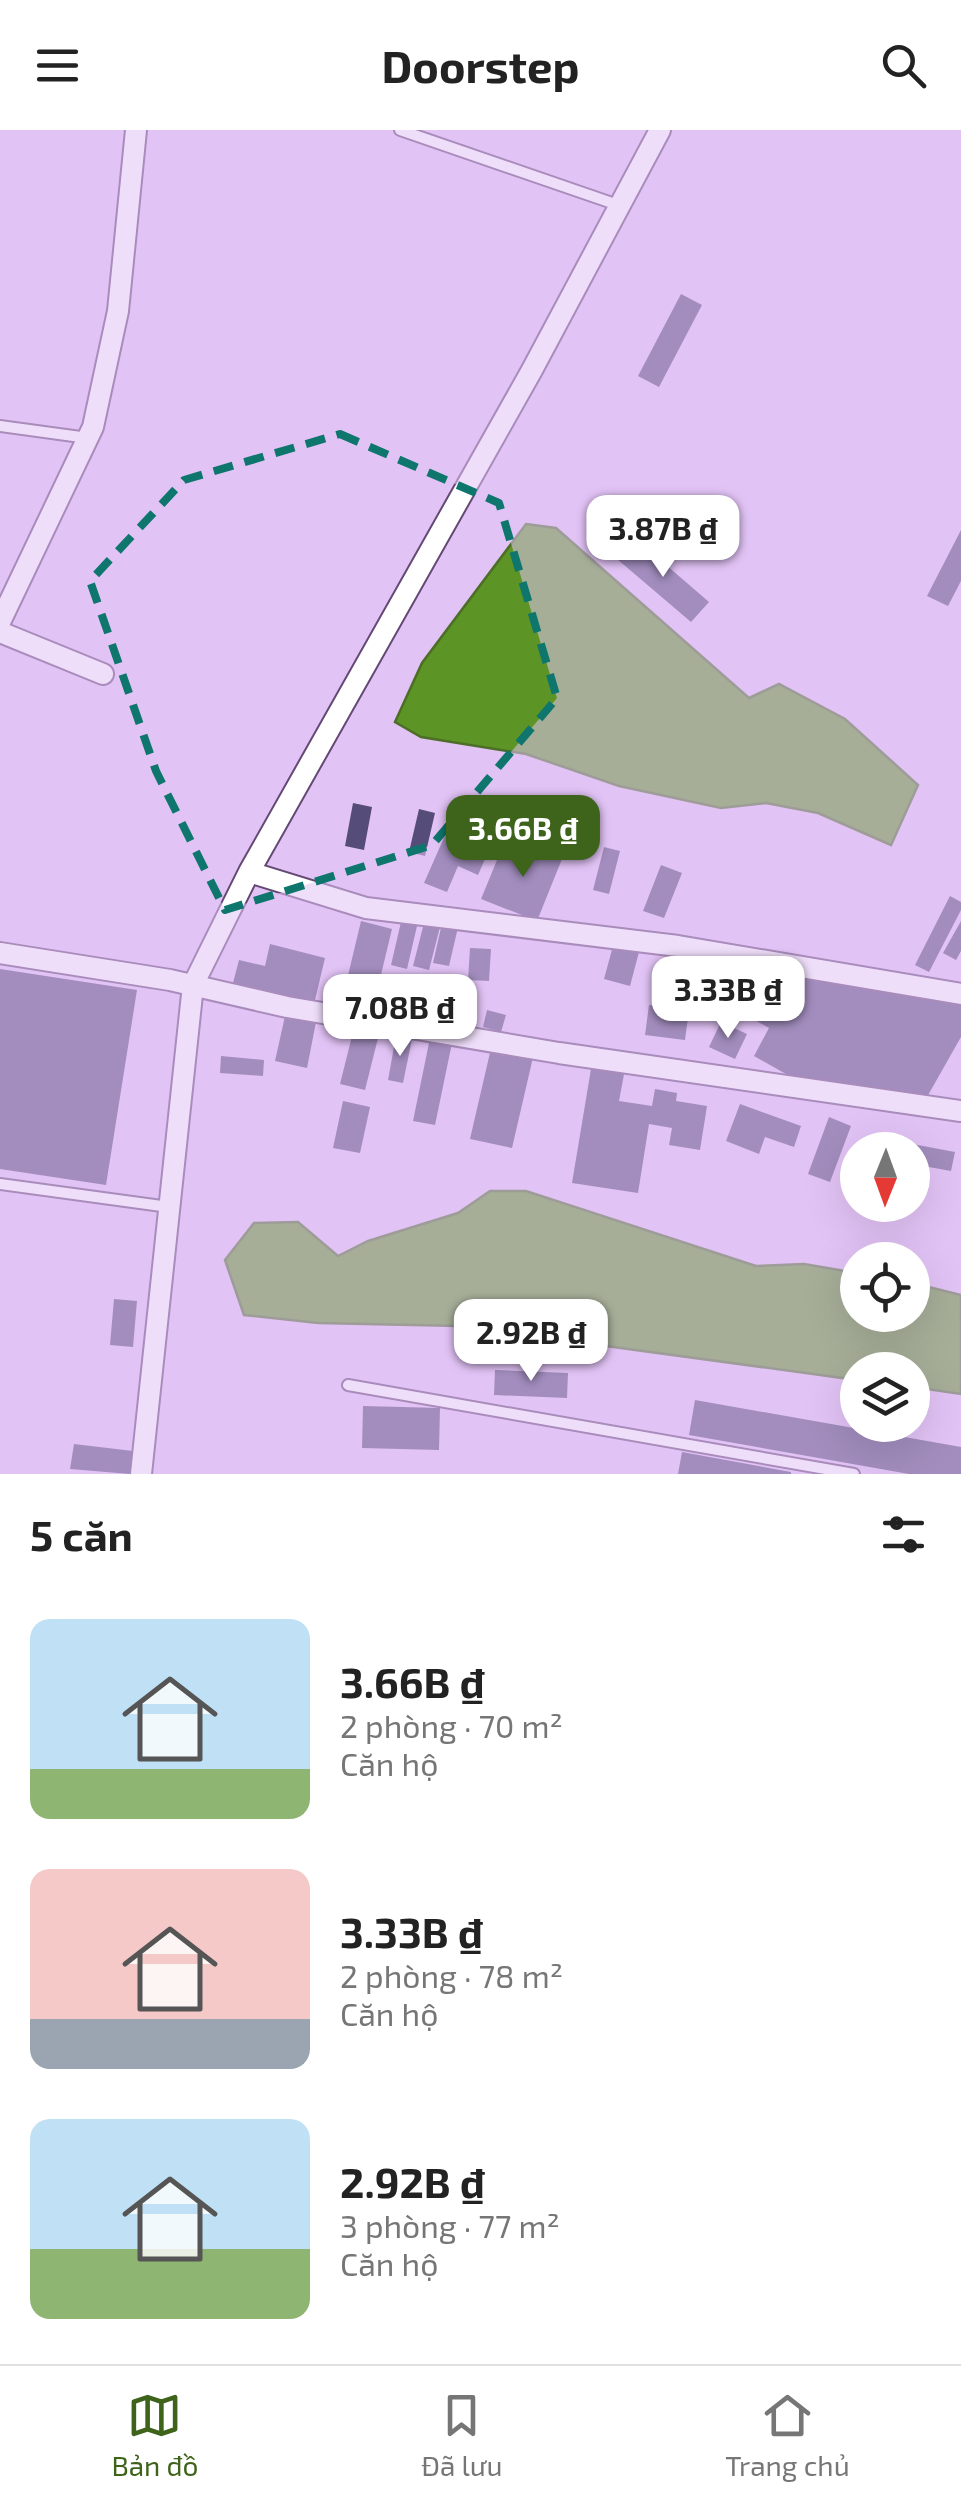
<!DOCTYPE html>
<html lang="vi">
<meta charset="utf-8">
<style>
:root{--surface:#fff;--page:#f2f2f2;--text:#222;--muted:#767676;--line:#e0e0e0;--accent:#3e631b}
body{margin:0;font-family:"Exo 2",sans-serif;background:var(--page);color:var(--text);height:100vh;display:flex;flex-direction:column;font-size:38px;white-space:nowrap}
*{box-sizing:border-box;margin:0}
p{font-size:32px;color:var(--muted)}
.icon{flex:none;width:55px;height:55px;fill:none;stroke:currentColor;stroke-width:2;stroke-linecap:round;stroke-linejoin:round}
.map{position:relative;height:1344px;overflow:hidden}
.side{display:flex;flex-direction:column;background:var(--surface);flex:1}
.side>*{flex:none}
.needle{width:65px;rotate:181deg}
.fabs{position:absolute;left:840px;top:1002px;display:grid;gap:20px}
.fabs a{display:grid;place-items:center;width:90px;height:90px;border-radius:50%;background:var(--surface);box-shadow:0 10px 40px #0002;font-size:50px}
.price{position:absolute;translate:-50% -85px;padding:0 22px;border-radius:20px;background:#fff;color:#222;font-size:32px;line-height:65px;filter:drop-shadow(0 2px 5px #0008)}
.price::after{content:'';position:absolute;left:50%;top:60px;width:30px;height:22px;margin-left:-15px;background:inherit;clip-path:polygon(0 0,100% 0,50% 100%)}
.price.active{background:var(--accent);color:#fff}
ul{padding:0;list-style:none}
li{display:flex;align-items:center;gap:30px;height:250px;padding:0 30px}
li span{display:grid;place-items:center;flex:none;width:280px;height:200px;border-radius:20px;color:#555}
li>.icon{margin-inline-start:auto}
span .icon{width:120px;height:120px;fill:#fffc;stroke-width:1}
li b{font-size:42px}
h2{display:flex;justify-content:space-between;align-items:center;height:120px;padding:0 30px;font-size:42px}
header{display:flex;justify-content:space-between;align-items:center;height:130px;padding:0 30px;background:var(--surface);font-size:45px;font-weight:700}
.tab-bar{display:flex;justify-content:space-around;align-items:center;height:140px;border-top:2px solid var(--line);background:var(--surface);font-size:28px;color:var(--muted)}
.tab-bar a{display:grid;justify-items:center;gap:5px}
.tab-bar .active{color:var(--accent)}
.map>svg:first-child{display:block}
.water{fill:#5d9426;stroke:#4c6e27;stroke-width:2.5}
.building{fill:#564c7a}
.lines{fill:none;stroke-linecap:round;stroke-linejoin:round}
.lane-casing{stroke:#644974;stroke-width:14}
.street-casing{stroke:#644974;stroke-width:24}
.lane{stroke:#fff;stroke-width:10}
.street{stroke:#fff;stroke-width:20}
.marked{fill:none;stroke:#0f766e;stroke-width:8;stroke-dasharray:20 12;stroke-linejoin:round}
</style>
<header><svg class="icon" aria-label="menu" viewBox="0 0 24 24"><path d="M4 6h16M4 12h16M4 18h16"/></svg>Doorstep<svg class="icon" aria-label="search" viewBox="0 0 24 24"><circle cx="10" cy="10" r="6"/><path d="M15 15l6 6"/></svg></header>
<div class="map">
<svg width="961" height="1344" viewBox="0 0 961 1344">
<rect width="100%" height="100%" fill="#e2c3f5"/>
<path class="water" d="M526,394L556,398L749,568L779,554L845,589L918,655L891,715L818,683L766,673L721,678L619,656L526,624L421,607L395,592L422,533Z
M490,1061H526L756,1136L804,1134L857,1143L858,1185H912L913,1153L961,1165V1264L913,1257L912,1240H858L857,1250L459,1196L318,1193L244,1185L225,1130L254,1093L298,1092L338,1126L368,1111L458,1083Z"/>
<path class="building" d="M681,164L702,175L659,257L638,246Z
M961,400V451L948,476L927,466Z
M636,409L709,472L691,492L617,429Z
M353,673L372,677L364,720L345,716Z
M419,679L435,683L425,726L409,722Z
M481,684L501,693L478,745L458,736L447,762L424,753L450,694L472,703Z
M535,712L564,724L537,791L481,769L502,718L529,728Z
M604,717L620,721L609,764L593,760Z
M661,735L682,743L664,788L643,781Z
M950,766L961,772V780L929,842L915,835Z
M443,789L459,793L449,836L433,833Z
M361,791L392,799L371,886L340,879Z
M961,791V821L956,830L943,823Z
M401,792L417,796L407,839L391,835Z
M424,793L440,797L429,840L413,836Z
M270,814L325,828L314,874L233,853L239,830L265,836Z
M613,816L639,822L630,856L604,849Z
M470,818L491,819L489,851L468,850Z
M691,821L715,835L719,826L961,872V907L927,967L793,948L754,926L769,898L718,869L713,878L696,869L690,879L667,865Z
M0,839L137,860L106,1055L0,1039Z
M649,875L689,880L685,910L645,905Z
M487,880L506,885L501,902L483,897Z
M285,886L316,892L307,938L275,931Z
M721,892L747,904L735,929L709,917Z
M355,894L380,900L365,960L340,954Z
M396,906L412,909L403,953L388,950Z
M430,908L452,913L435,995L413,991Z
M492,914L534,923L512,1018L470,1009Z
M221,926L264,930L263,946L220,943Z
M592,933L625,939L619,971L652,976L655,959L677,963L676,971L707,976L700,1020L669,1015L672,998L649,994L638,1063L572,1053Z
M343,971L370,977L360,1023L333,1018Z
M740,974L801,996L794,1017L765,1007L759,1024L726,1011Z
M829,987L851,996L830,1052L808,1044Z
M907,1013L955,1022L951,1041L912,1034V1020H906Z
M114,1169L137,1171L133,1217L110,1215Z
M495,1240L568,1243L567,1268L494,1265Z
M695,1270L961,1317V1344H909L689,1305Z
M363,1276L440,1278L439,1320L362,1318Z
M74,1314L133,1321L130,1344L70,1339Z
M682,1322L791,1342V1344H678Z"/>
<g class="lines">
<g class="lane-casing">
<path id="lane" d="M400,0L618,75
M0,296L88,308
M0,1054L169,1077
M348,1255L854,1344"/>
</g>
<g class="street-casing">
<path id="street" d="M0,492L93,297L118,181L136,0
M0,502L103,544
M249,742L366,778L678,816L961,864
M0,823L170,850L287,877L559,923L961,981
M141,1344L193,855L249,742L532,240L660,0"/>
</g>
<use href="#lane" class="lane"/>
<use href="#street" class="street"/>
</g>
<path d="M0 0H961V1344H0ZM340,304L499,373L557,568L432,715L225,780L156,641L90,451L184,350Z" fill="#e2c3f5" fill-opacity=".55" fill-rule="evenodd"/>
<path class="marked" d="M340,304L499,373L557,568L432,715L225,780L156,641L90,451L184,350Z"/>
</svg>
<div class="fabs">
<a><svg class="needle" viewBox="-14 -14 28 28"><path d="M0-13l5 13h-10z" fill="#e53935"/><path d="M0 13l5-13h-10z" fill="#767676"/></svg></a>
<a><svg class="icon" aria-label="locate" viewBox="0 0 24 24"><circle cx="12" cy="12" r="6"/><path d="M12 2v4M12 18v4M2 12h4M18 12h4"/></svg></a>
<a><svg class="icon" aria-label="layers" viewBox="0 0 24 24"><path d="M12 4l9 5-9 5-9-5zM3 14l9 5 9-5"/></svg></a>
</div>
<b class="price" style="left:663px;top:450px">3.87B ₫</b>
<b class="price active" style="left:523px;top:750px">3.66B ₫</b>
<b class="price" style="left:728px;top:911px">3.33B ₫</b>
<b class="price" style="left:400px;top:929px">7.08B ₫</b>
<b class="price" style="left:531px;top:1254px">2.92B ₫</b>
</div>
<section class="side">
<h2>5 căn<svg class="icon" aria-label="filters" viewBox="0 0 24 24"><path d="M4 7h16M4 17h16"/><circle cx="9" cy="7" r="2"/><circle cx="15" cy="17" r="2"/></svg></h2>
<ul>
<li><span style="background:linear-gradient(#bfe0f5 75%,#8fb573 0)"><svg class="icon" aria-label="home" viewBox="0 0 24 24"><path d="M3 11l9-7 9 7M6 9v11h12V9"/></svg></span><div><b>3.66B ₫</b><p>2 phòng · 70 m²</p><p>Căn hộ</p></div></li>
<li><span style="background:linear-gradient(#f6c9c9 75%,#9aa5b1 0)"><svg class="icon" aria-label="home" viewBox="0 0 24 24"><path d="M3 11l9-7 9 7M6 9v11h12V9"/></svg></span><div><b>3.33B ₫</b><p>2 phòng · 78 m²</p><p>Căn hộ</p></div></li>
<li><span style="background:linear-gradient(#bfe0f5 65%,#8fb573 0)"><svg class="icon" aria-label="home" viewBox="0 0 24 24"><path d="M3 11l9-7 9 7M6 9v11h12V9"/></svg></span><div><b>2.92B ₫</b><p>3 phòng · 77 m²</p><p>Căn hộ</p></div></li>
</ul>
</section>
<nav class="tab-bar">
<a class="active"><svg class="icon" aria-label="map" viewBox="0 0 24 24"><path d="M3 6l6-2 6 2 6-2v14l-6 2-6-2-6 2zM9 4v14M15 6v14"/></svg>Bản đồ</a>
<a><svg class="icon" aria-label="saved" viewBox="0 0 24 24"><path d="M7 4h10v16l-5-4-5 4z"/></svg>Đã lưu</a>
<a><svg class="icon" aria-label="home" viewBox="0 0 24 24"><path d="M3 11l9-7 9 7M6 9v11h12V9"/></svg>Trang chủ</a>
</nav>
